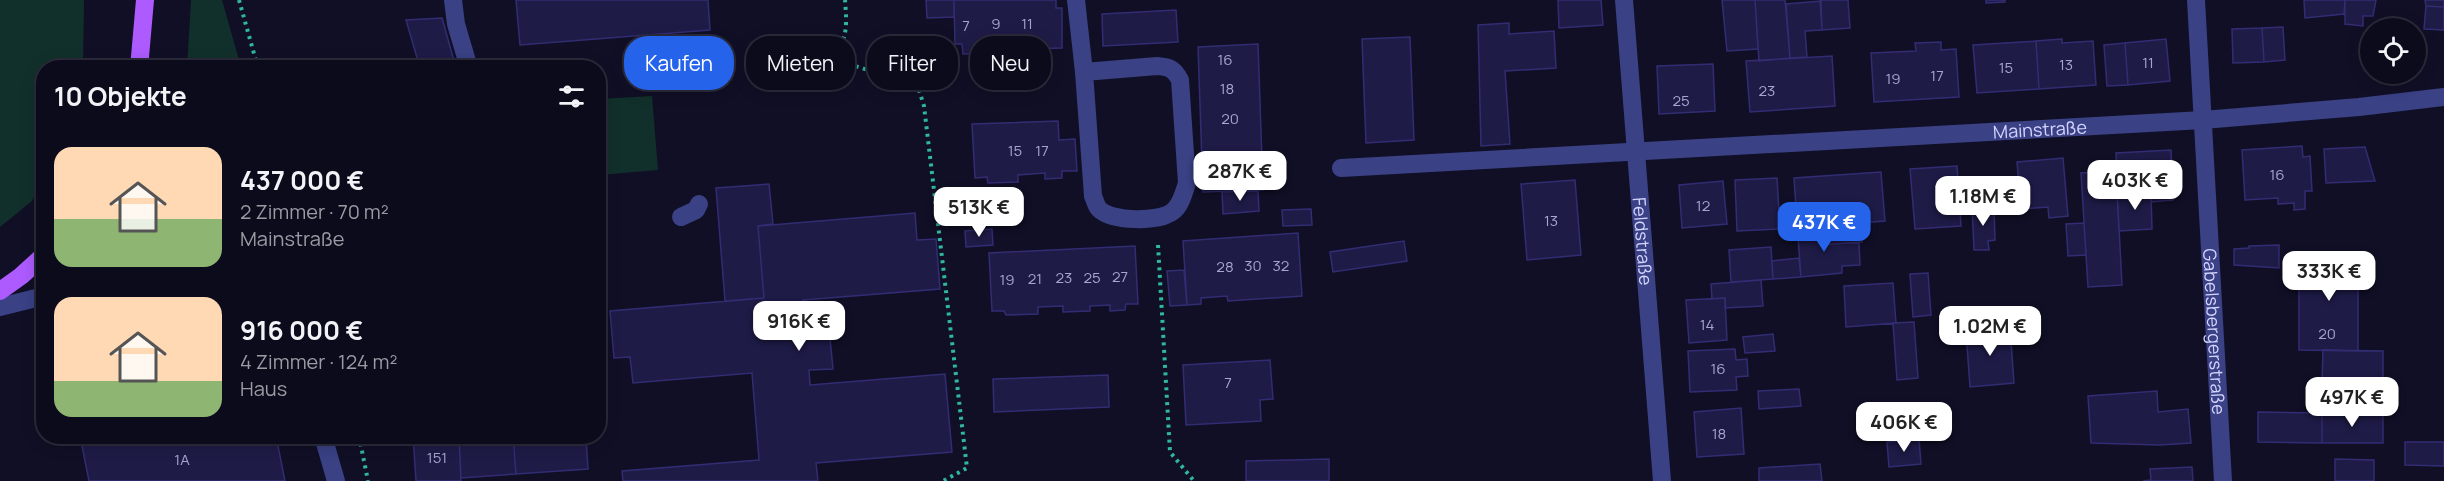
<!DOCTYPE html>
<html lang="de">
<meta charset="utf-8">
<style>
:root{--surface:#0c0b1c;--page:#1a1929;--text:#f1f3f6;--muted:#9a9ba3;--line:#2c2b3b;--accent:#2563eb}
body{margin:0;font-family:Manrope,sans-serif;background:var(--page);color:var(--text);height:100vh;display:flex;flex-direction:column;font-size:22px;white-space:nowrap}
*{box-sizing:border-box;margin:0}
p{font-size:20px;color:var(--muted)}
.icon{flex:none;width:33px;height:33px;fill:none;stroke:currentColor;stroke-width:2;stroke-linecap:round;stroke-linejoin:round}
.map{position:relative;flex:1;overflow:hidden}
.sheet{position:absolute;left:36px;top:60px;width:570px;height:384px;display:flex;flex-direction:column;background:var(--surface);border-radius:24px;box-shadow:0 3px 15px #0003,0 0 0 2px var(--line)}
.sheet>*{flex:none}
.hud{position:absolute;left:624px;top:36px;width:570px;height:54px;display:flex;gap:12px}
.buttons{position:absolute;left:2360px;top:18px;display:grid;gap:12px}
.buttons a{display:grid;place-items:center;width:66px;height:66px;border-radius:50%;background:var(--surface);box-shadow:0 3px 15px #0003,0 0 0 2px var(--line);font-size:30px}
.price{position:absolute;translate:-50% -51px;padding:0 14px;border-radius:12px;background:#fff;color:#222;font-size:20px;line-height:39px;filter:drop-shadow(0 2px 3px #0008)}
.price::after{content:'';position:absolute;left:50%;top:36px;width:18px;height:14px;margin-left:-9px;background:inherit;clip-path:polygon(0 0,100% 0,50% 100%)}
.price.active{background:var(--accent);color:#fff}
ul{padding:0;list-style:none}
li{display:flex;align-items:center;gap:18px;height:150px;padding:0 18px}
li span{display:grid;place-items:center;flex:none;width:168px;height:120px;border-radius:18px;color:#555}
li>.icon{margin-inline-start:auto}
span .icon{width:72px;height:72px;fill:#fffc;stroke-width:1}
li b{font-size:26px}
h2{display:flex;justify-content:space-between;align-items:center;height:72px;padding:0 18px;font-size:26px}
.tag{padding:0 21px;border-radius:24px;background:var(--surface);box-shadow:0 3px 15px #0003,0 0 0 2px var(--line);font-size:21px;line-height:54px}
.tag.active{background:var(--accent);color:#fff}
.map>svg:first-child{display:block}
.green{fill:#12302b}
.building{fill:#1e1b47;stroke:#322d73;stroke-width:1.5}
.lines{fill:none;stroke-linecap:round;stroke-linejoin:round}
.path{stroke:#2fb89e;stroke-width:4;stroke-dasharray:3 4.5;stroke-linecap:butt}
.minor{stroke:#3a4185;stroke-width:18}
.major{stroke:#ad5bff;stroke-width:18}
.labels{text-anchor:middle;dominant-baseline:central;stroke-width:5;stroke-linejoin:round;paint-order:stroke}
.number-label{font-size:15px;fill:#a6a6d1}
.street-label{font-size:18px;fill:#d4d5ff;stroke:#100f26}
</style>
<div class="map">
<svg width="2444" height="481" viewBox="0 0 2444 481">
<rect width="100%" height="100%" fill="#100f26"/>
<path class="green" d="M0,0H84L83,67L44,68L43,179L32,201L0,227Z
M191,0H222L241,67H187Z
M652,96L658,170L599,175V99Z"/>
<path class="building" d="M516,0H708L710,30L520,45Z
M926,0H954V17L927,18Z
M954,0H1056V8H1062V48L1023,49V45H998V53L963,54L962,44H955Z
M1558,0H1601L1603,25L1559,28Z
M1722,0H1755L1758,49L1727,51Z
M1755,0H1785L1790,58L1759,61Z
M1820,0H1848L1850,28L1822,30Z
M1986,0H2005V2L1986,3Z
M2304,0H2345L2344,14L2305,18Z
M2345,0H2376L2373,16H2363V26L2345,24Z
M2425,0H2444V7L2426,6Z
M1821,1L1822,30L1805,31L1807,57L1790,58L1786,4Z
M2426,6L2444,7V30L2424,29Z
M1176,10L1178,42L1103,46L1102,14Z
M442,18L456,68H420L406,20Z
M1509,23V34L1554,31L1556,68L1505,71L1510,144L1481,146L1478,25Z
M2283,27L2285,60L2264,62L2262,28Z
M2262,28L2264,62L2233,63L2232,29Z
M1410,37L1414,140L1366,143L1362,39Z
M2062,39V43L2093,41L2096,85L2039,89L2036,41Z
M2166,39L2170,81L2128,85L2125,43Z
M2036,41L2039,89L1977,93L1973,45Z
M1941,42V50L1956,49L1959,97L1874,102L1871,53L1916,51L1915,43Z
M2125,43L2128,85L2107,86L2104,45Z
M1258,44L1263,190L1203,192L1198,47Z
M1832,56L1835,106L1750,112L1746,61Z
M1713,64L1715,111L1659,114L1657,66Z
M1058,121L1059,140L1075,139L1077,171H1062V178L1045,179V173L1018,175V182L988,183L987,177L975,178L972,124Z
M2302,146L2303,157L2310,156L2312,191H2305V209L2294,210V203L2278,204V198L2245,200L2242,150Z
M2365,147L2375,181L2326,183L2324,149Z
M2171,150L2173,200L2151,202V192L2117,193L2116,153Z
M2063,158L2068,216L2049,218L2048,207L2021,209L2017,162Z
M1957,166L1961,226L1915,229L1910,169Z
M2116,171L2122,285L2088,287L2081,173Z
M1881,172L1885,221L1861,223L1862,242L1821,245L1819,223L1797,224L1794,178Z
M1777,178L1780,229L1737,231L1735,180Z
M1575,180L1581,255L1527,260L1521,184Z
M1723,181L1727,224L1682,228L1679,185Z
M769,184L773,224L758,226L764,298L725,301L716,188Z
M1258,191L1259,211L1223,214L1222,192Z
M2151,192L2152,229L2119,231L2117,193Z
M1994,205L1995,240L1988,241L1989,250H1974L1972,207Z
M1311,209L1312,225L1283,226L1282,210Z
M915,213L917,240L936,239L940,289L803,300L805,319L828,317L833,369L809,370L810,385L945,374L952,452L816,463L818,481H623L622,471L759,460L752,373L633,383L630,357L614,358L610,311L764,298L758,226Z
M1819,223L1821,245L1859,242L1860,265L1842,266V273L1801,277L1797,224Z
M2084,223L2086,255L2068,256L2066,224Z
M992,229L993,245L966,247L965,231Z
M1298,233L1302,296L1228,301L1227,296L1201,298V304L1187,305L1183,241Z
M1404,241L1407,261L1333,272L1330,252Z
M2279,245V268L2234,265V249L2249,248V246Z
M1135,246L1138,304H1126L1125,310L1110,311V305L1090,306V311L1063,312V306L1038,307V314L1006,315L1004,311H992L989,253Z
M1771,247L1773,279L1731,282L1729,250Z
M2299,253H2358V351L2299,350Z
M1799,258L1801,277L1773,279L1772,261Z
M1184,270L1187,305L1170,306L1167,271Z
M1928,273L1931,315L1913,317L1910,274Z
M1761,280L1763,306L1725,308V298L1712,299L1711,284Z
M1893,283L1896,323L1846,327L1844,286Z
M1725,298L1727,340L1689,343L1686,300Z
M1914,322L1918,378L1897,380L1893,323Z
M2010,327L2014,383L1970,387L1966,331Z
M1773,334L1775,351L1745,353L1743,337Z
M1735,349L1736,360L1747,359L1748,376L1736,377L1737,390L1690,392L1688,351Z
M2323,350L2383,351V382L2322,381Z
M1270,360L1273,399L1260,400L1261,421L1186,425L1183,365Z
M1108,375L1109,407L994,412L993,379Z
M2322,381L2383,382V413H2322Z
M1799,389L1801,406L1759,409L1758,391Z
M2157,391L2158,412L2188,409L2191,443L2160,445L2091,443L2088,396Z
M1741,408L1744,454L1697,457L1694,412Z
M2258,412L2322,413V443L2258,442Z
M2322,413H2383V443H2322Z
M80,436H276L285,481H89Z
M413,436H459L461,481H416Z
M459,436H513L516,474L461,478Z
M513,436H586L588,469L516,474Z
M1919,439L1921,464L1889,467L1887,442Z
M2405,442H2444V466L2405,465Z
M1329,459V481H1246V461Z
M2335,459L2374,460V481H2335Z
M1820,464L1822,481H1759V468Z
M2192,467L2193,481H2143L2151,480L2150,469Z"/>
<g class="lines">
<path class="path" d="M239,0L258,68
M832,59C848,37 847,27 845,0
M746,73L786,71L818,61L832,59L894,78L919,90L924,106L967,468L943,481
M1158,245L1170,452L1194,481
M359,436L368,481"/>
<g class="minor">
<path d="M453,0L456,24L469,68"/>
<path d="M1076,0L1084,72"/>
<path id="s1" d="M1624,0L1662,481"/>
<path id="s2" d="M2196,0L2223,481"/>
<path d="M1157,66C1170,67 1174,69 1180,80L1187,183C1184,192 1181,206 1172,212C1158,222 1112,222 1099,209C1096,206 1095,200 1093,196L1084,72Z"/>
<path id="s3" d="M1341,168L2203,120L2359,107L2444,97"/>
<path d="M681,217L696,210L699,204"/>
<path d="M0,307L44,296"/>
<path d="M323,436L336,481"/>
</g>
<path class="major" d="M139,68L145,0
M0,291L21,276L44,255"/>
</g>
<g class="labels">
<g class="number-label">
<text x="996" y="23">9</text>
<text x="1027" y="23">11</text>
<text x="966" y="25">7</text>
<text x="1225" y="59">16</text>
<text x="2148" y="62">11</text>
<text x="2066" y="64">13</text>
<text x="2006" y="67">15</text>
<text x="1937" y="75">17</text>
<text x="1893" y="78">19</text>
<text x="1227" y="88">18</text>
<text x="1767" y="90">23</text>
<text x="1681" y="100">25</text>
<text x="1230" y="118">20</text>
<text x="1015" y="150">15</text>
<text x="1042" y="150">17</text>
<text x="2277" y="174">16</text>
<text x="1703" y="205">12</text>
<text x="1551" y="220">13</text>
<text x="1253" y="265">30</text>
<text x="1281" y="265">32</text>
<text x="1225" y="266">28</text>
<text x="1120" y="276">27</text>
<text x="1064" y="277">23</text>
<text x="1092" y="277">25</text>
<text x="1035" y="278">21</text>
<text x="1007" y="279">19</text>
<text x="1707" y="324">14</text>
<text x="2327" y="333">20</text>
<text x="1718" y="368">16</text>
<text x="1228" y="382">7</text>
<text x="1719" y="433">18</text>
<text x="437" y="457">151</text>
<text x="182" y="459">1A</text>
</g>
<g class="street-label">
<text stroke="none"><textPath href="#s3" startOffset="700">Mainstraße</textPath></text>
<text stroke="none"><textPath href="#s1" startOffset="242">Feldstraße</textPath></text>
<text stroke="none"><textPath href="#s2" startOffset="332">Gabelsbergerstraße</textPath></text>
</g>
</g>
</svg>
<div class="buttons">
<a><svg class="icon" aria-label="locate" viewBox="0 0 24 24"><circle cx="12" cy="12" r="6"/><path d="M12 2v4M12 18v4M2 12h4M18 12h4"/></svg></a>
</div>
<b class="price" style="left:1240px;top:202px">287K €</b>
<b class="price" style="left:2135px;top:211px">403K €</b>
<b class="price" style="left:1983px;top:227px">1.18M €</b>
<b class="price" style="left:979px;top:238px">513K €</b>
<b class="price active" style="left:1824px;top:253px">437K €</b>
<b class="price" style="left:2329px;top:302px">333K €</b>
<b class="price" style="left:799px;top:352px">916K €</b>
<b class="price" style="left:1990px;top:357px">1.02M €</b>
<b class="price" style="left:2352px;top:428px">497K €</b>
<b class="price" style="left:1904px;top:453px">406K €</b>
<div class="hud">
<a class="tag active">Kaufen</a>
<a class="tag">Mieten</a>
<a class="tag">Filter</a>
<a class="tag">Neu</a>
</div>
<section class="sheet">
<h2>10 Objekte<svg class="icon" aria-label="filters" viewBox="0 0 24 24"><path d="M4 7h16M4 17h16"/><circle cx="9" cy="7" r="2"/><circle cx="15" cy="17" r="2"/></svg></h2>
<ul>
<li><span style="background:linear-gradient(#ffd9b3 60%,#8fb573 0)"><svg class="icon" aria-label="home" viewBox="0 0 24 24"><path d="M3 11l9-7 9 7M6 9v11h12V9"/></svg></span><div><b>437 000 €</b><p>2 Zimmer · 70 m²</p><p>Mainstraße</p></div></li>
<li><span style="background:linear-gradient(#ffd9b3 70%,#8fb573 0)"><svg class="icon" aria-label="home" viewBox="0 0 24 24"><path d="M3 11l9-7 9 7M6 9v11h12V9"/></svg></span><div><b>916 000 €</b><p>4 Zimmer · 124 m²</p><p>Haus</p></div></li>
</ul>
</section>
</div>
